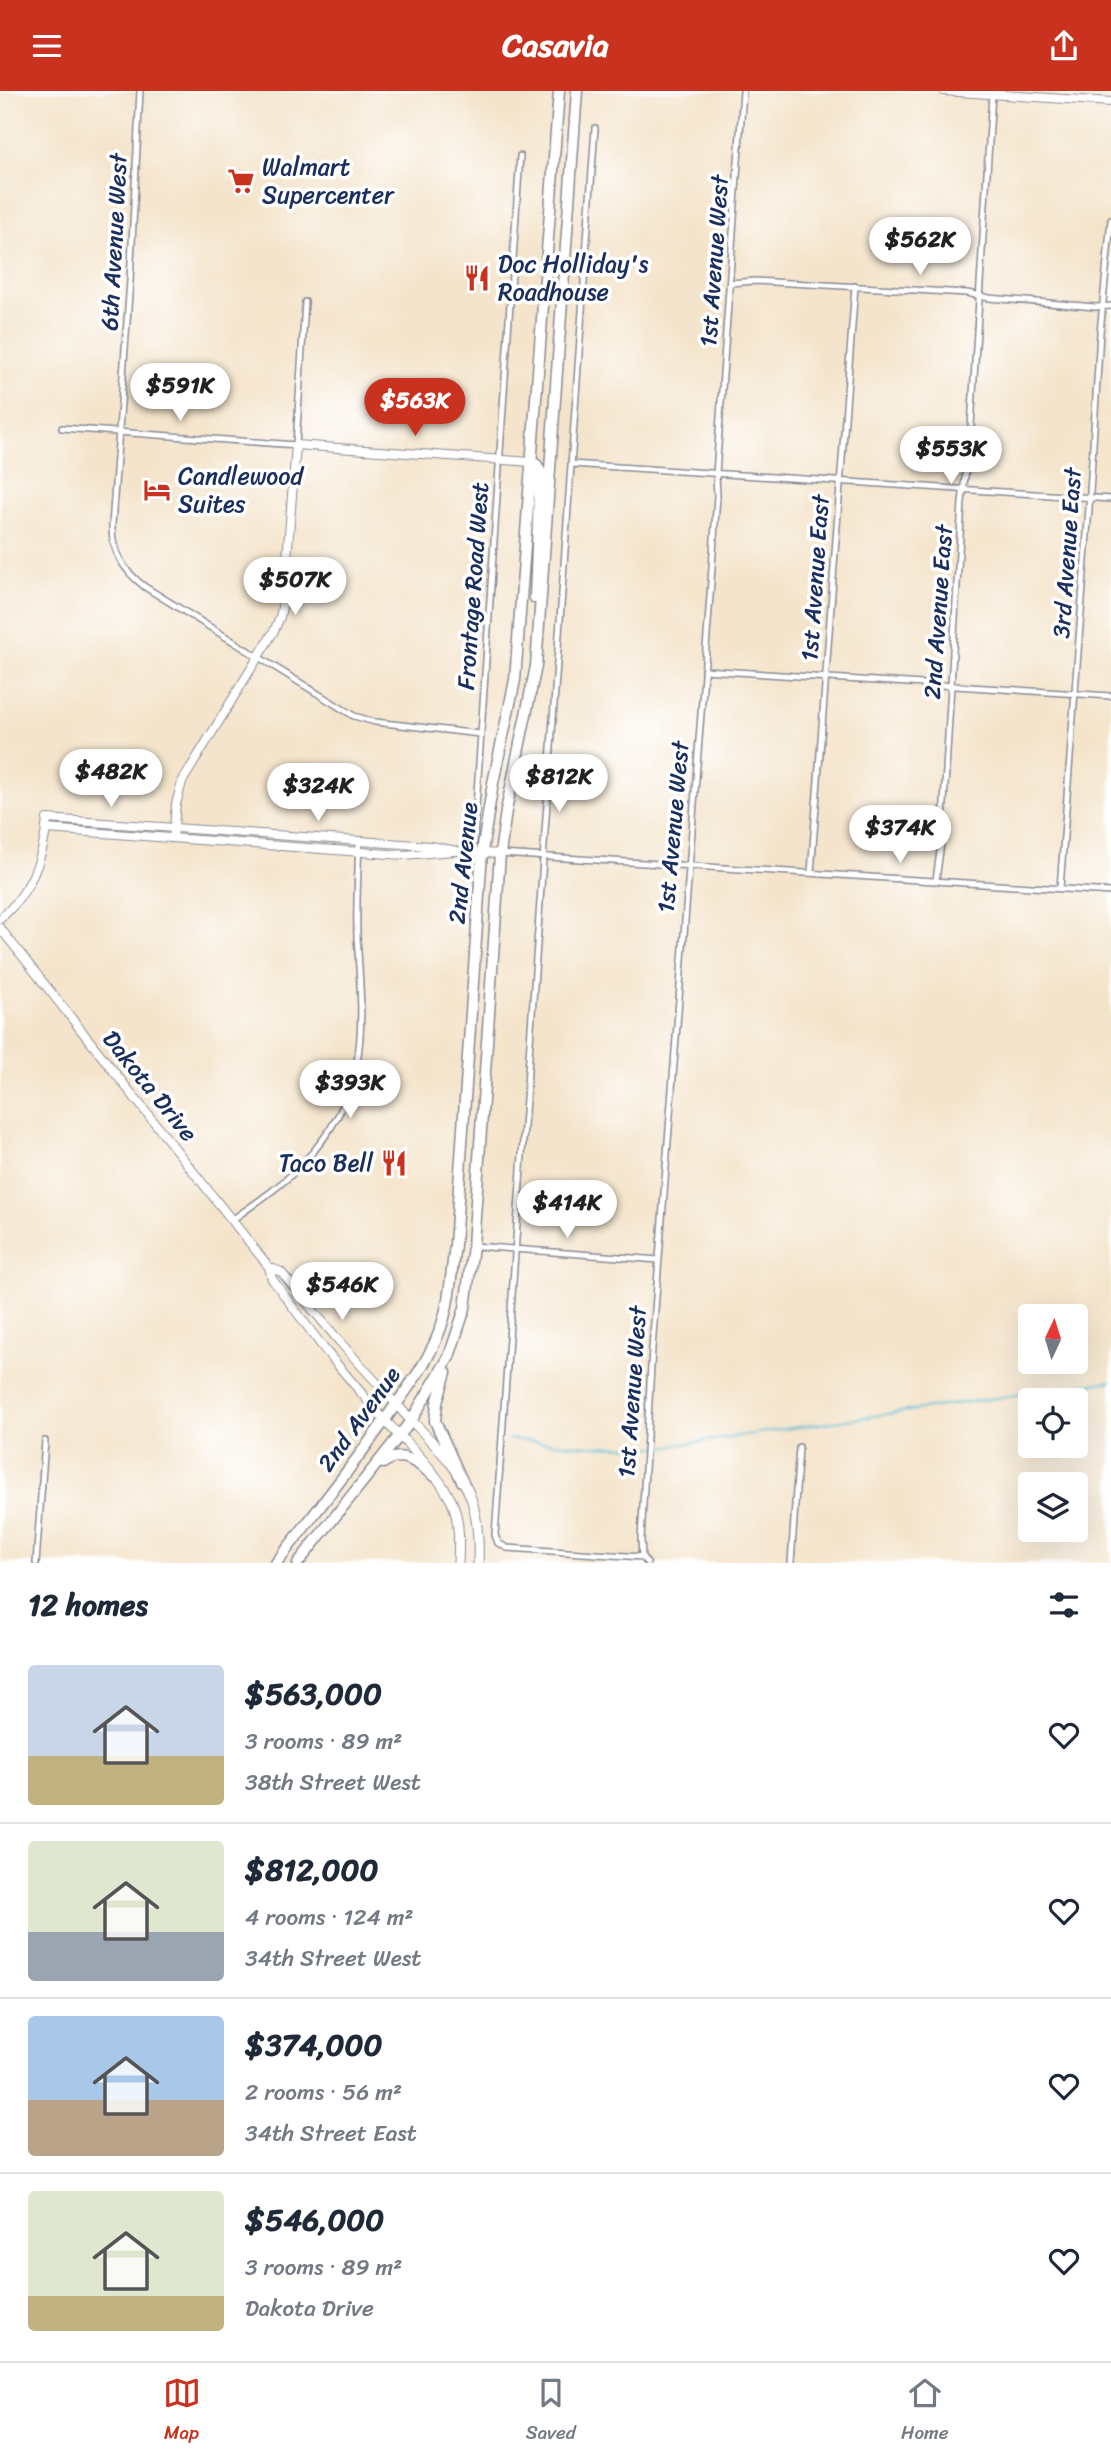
<!DOCTYPE html>
<meta charset="utf-8">
<style>
:root{--surface:#fff;--page:#f2f2f3;--text:#1f2937;--muted:#747a83;--line:#e0e1e3;--accent:#c8321e}
body{margin:0;font-family:Sriracha,sans-serif;background:var(--page);color:var(--text);height:100vh;display:flex;flex-direction:column;font-size:26px;white-space:nowrap}
*{box-sizing:border-box;margin:0}
p{font-size:23px;color:var(--muted)}
.icon{flex:none;width:38px;height:38px;fill:none;stroke:currentColor;stroke-width:2;stroke-linecap:round;stroke-linejoin:round}
.map{position:relative;height:1472px;overflow:hidden}
.details{display:flex;flex-direction:column;background:var(--surface);flex:1}
.details>*{flex:none}
.needle{width:46px;rotate:4deg}
.fabs{position:absolute;left:1018px;top:1213px;display:grid;gap:14px}
.fabs a{display:grid;place-items:center;width:70px;height:70px;border-radius:7px;background:var(--surface);box-shadow:0 7px 28px #0002;font-size:35px}
.price{position:absolute;translate:-50% -60px;padding:0 16px;border-radius:24px;background:#fff;color:#222;font-size:23px;line-height:46px;filter:drop-shadow(0 2px 4px #0008)}
.price::after{content:'';position:absolute;left:50%;top:42px;width:21px;height:16px;margin-left:-10px;background:inherit;clip-path:polygon(0 0,100% 0,50% 100%)}
.price.selected{background:var(--accent);color:#fff}
ul{padding:0;list-style:none}
li{display:flex;align-items:center;gap:21px;height:175px;padding:0 28px}
li+li{border-top:2px solid var(--line)}
li span{display:grid;place-items:center;flex:none;width:196px;height:140px;border-radius:7px;color:#555}
li>.icon{margin-inline-start:auto}
span .icon{width:84px;height:84px;fill:#fffc;stroke-width:1}
li b{font-size:30px}
h2{display:flex;justify-content:space-between;align-items:center;height:84px;padding:0 28px;font-size:30px}
header{display:flex;justify-content:space-between;align-items:center;height:91px;padding:0 28px;background:var(--accent);color:#fff;font-size:32px;font-weight:800}
.tabs{display:flex;justify-content:space-around;align-items:center;height:98px;border-top:2px solid var(--line);background:var(--surface);font-size:19px;color:var(--muted)}
.tabs a{display:grid;justify-items:center;gap:4px}
.tabs .selected{color:var(--accent)}
.map>svg:first-child{display:block}
.lines{fill:none;stroke-linecap:round;stroke-linejoin:round}
.stream{stroke:#56bad4;stroke-width:2}
.street-casing{stroke:#888a94;stroke-width:8}
.secondary-casing{stroke:#888a94;stroke-width:10}
.primary-casing{stroke:#888a94;stroke-width:11}
.highway-casing{stroke:#888a94;stroke-width:13}
.street{stroke:#fff;stroke-width:5}
.secondary{stroke:#fff;stroke-width:8}
.primary{stroke:#fff;stroke-width:9}
.highway{stroke:#fff;stroke-width:10}
.labels{text-anchor:middle;dominant-baseline:central;stroke-width:7;stroke-linejoin:round;paint-order:stroke}
.poi-label{font-size:24px;fill:#1b2f5e;stroke:#fff;text-anchor:start}
.street-label{font-size:24px;fill:#1b2f5e;stroke:#fff}
</style>
<header><svg class="icon" aria-label="menu" viewBox="0 0 24 24"><path d="M4 6h16M4 12h16M4 18h16"/></svg>Casavia<svg class="icon" aria-label="share" viewBox="0 0 24 24"><path d="M12 15V3M7 8l5-5 5 5M5 13v7h14v-7"/></svg></header>
<div class="map">
<svg width="1111" height="1472" viewBox="0 0 1111 1472">
<rect width="100%" height="100%" fill="#fff"/>
<filter id="ink" filterUnits="userSpaceOnUse"><feTurbulence type="fractalNoise" baseFrequency=".0143" numOctaves="2"/><feDisplacementMap in="SourceGraphic" scale="14" xChannelSelector="R" yChannelSelector="G"/><feConvolveMatrix kernelMatrix="1 2 1 2 8 2 1 2 1" color-interpolation-filters="sRGB"/></filter>
<filter id="wash" filterUnits="userSpaceOnUse"><feTurbulence type="fractalNoise" baseFrequency=".00686" numOctaves="4" result="noise"/><feDisplacementMap in="SourceGraphic" scale="28" xChannelSelector="R" yChannelSelector="G"/><feGaussianBlur stdDeviation="1.57" result="paint"/><feColorMatrix in="noise" values="0 0 0 0 0 0 0 0 0 0 0 0 0 0 0 0 0 1.4 0 .05"/><feComposite in="paint" operator="in"/></filter>
<g filter="url(#wash)">
<rect width="100%" height="100%" fill="#f4e4cb"/>
<g class="lines">
<path class="stream" d="M508,1348L588,1355L643,1356
M649,1356H664L1111,1290"/>
</g>
</g>
<g filter="url(#ink)">
<g class="lines">
<g class="street-casing">
<path id="street" d="M140,0L130,190L112,434C111,461 124,480 145,496L354,625L375,631L480,643
M595,37L495,1444L498,1452L507,1457L642,1466
M730,192L755,190L967,202L989,207L1095,216L1111,215
M62,337L296,354L305,211
M571,373L1111,408
M704,579L1111,605
M473,761L520,65
M500,763L1111,801
M811,782L855,195
M936,789L942,745L962,411L971,335L992,3
M1060,797L1089,417L1100,242L1111,129
M232,1129C257,1111 283,1094 303,1072C371,1001 363,936 357,846C356,814 358,782 359,750
M474,1155L659,1169
M36,1472L45,1350
M647,1472L642,1466L641,1448L652,1258L709,519L717,405L716,383L743,0
M791,1472L799,1356"/>
</g>
<g class="secondary-casing">
<path id="secondary" d="M944,0L1111,11
M47,738L403,764L454,760
M173,747L176,713L182,691L274,540L280,526L284,506L296,354L532,371
M0,828C30,802 44,768 47,728L431,755L457,760L500,763
M0,837L269,1176L272,1188L325,1259L385,1330
M269,1176L281,1181L339,1250L396,1313"/>
</g>
<g class="primary-casing">
<path id="primary" d="M396,1313C420,1340 459,1373 471,1407C478,1428 479,1450 478,1472
M385,1330C408,1353 437,1381 452,1411C460,1430 459,1452 458,1472"/>
</g>
<g class="highway-casing">
<path id="highway" d="M532,371L537,374L540,380L535,507
M446,1281L437,1312L435,1330L462,1390
M383,1372C402,1358 418,1372 434,1385
M276,1472C314,1424 352,1376 387,1326C407,1298 428,1272 440,1239C450,1213 451,1182 455,1154L482,761L493,692L515,589L559,0
M298,1472L411,1330L449,1266L465,1217L473,1155L500,763L506,720L536,575L577,0"/>
</g>
<use href="#street" class="street"/>
<use href="#secondary" class="secondary"/>
<use href="#primary" class="primary"/>
<use href="#highway" class="highway"/>
</g>
</g>
<defs>
<g id="supermarket-bare" transform="scale(2.1)"><path d="M-6-5.5h2.5l.6 2H6L4.5 2H-2.5L-4.4-4H-6ZM-1.5 3.2a1.3 1.3 0 1 0 .1 0ZM3 3.2a1.3 1.3 0 1 0 .1 0Z" fill="#c8321e" stroke="#fff" stroke-width="2.5" paint-order="stroke"/></g>
<g id="restaurant-bare" transform="scale(2.1)"><path d="M-5-6h1v4h1v-4h1v4h1v-4h1v5L-1.5 .5V6h-2V.5L-5-1ZM5-6V6H3V1.5H1.5Q1.5-4 5-6Z" fill="#c8321e" stroke="#fff" stroke-width="2.5" paint-order="stroke"/></g>
<g id="hotel-bare" transform="scale(2.1)"><path d="M-6-4.5h1.5V1H6V5H4.5V3h-9V5H-6ZM-4 0a1.8 1.8 0 1 1 3.6 0ZM.5 0V-2.5h3Q6-2.5 6 0Z" fill="#c8321e" stroke="#fff" stroke-width="2.5" paint-order="stroke"/></g>
</defs>
<g fill-rule="evenodd">
<use href="#supermarket-bare" x="241" y="90"/>
<use href="#restaurant-bare" x="477" y="187"/>
<use href="#hotel-bare" x="157" y="399"/>
<use href="#restaurant-bare" x="394" y="1072"/>
</g>
<g class="labels">
<g class="poi-label">
<text x="262" y="76">Walmart<tspan x="262" dy="28">Supercenter</tspan></text>
<text x="498" y="173">Doc Holliday's<tspan x="498" dy="28">Roadhouse</tspan></text>
<text x="178" y="385">Candlewood<tspan x="178" dy="28">Suites</tspan></text>
<text x="373" y="1072" text-anchor="end">Taco Bell</text>
</g>
<g class="street-label">
<text transform="translate(114 151) rotate(-87)">6th Avenue West</text>
<text transform="translate(714 170) rotate(-86)">1st Avenue West</text>
<text transform="translate(1067 462) rotate(-86)">3rd Avenue East</text>
<text transform="translate(815 487) rotate(-86)">1st Avenue East</text>
<text transform="translate(473 495) rotate(-86)">Frontage Road West</text>
<text transform="translate(938 521) rotate(-86)">2nd Avenue East</text>
<text transform="translate(673 736) rotate(-85)">1st Avenue West</text>
<text transform="translate(463 772) rotate(-84)">2nd Avenue</text>
<text transform="translate(150 995) rotate(51)">Dakota Drive</text>
<text transform="translate(632 1301) rotate(-86)">1st Avenue West</text>
<text transform="translate(359 1328) rotate(-54)">2nd Avenue</text>
</g>
</g>
</svg>
<div class="fabs">
<a><svg class="needle" viewBox="-14 -14 28 28"><path d="M0-13l5 13h-10z" fill="#e53935"/><path d="M0 13l5-13h-10z" fill="#747a83"/></svg></a>
<a><svg class="icon" aria-label="locate" viewBox="0 0 24 24"><circle cx="12" cy="12" r="6"/><path d="M12 2v4M12 18v4M2 12h4M18 12h4"/></svg></a>
<a><svg class="icon" aria-label="layers" viewBox="0 0 24 24"><path d="M12 4l9 5-9 5-9-5zM3 14l9 5 9-5"/></svg></a>
</div>
<b class="price" style="left:920px;top:186px">$562K</b>
<b class="price" style="left:180px;top:332px">$591K</b>
<b class="price selected" style="left:415px;top:347px">$563K</b>
<b class="price" style="left:951px;top:395px">$553K</b>
<b class="price" style="left:295px;top:526px">$507K</b>
<b class="price" style="left:111px;top:718px">$482K</b>
<b class="price" style="left:559px;top:723px">$812K</b>
<b class="price" style="left:318px;top:732px">$324K</b>
<b class="price" style="left:900px;top:774px">$374K</b>
<b class="price" style="left:350px;top:1029px">$393K</b>
<b class="price" style="left:567px;top:1149px">$414K</b>
<b class="price" style="left:342px;top:1231px">$546K</b>
</div>
<section class="details">
<h2>12 homes<svg class="icon" aria-label="filters" viewBox="0 0 24 24"><path d="M4 7h16M4 17h16"/><circle cx="9" cy="7" r="2"/><circle cx="15" cy="17" r="2"/></svg></h2>
<ul>
<li><span style="background:linear-gradient(#c9d6e8 65%,#c2b280 0)"><svg class="icon" aria-label="home" viewBox="0 0 24 24"><path d="M3 11l9-7 9 7M6 9v11h12V9"/></svg></span><div><b>$563,000</b><p>3 rooms · 89 m²</p><p>38th Street West</p></div><svg class="icon" aria-label="heart" viewBox="0 0 24 24"><path d="M12 20l-8-8c-3-5 5-10 8-4 3-6 11-1 8 4z"/></svg></li>
<li><span style="background:linear-gradient(#dfe7d0 65%,#9aa5b1 0)"><svg class="icon" aria-label="home" viewBox="0 0 24 24"><path d="M3 11l9-7 9 7M6 9v11h12V9"/></svg></span><div><b>$812,000</b><p>4 rooms · 124 m²</p><p>34th Street West</p></div><svg class="icon" aria-label="heart" viewBox="0 0 24 24"><path d="M12 20l-8-8c-3-5 5-10 8-4 3-6 11-1 8 4z"/></svg></li>
<li><span style="background:linear-gradient(#a9c7e8 60%,#b9a48a 0)"><svg class="icon" aria-label="home" viewBox="0 0 24 24"><path d="M3 11l9-7 9 7M6 9v11h12V9"/></svg></span><div><b>$374,000</b><p>2 rooms · 56 m²</p><p>34th Street East</p></div><svg class="icon" aria-label="heart" viewBox="0 0 24 24"><path d="M12 20l-8-8c-3-5 5-10 8-4 3-6 11-1 8 4z"/></svg></li>
<li><span style="background:linear-gradient(#dfe7d0 75%,#c2b280 0)"><svg class="icon" aria-label="home" viewBox="0 0 24 24"><path d="M3 11l9-7 9 7M6 9v11h12V9"/></svg></span><div><b>$546,000</b><p>3 rooms · 89 m²</p><p>Dakota Drive</p></div><svg class="icon" aria-label="heart" viewBox="0 0 24 24"><path d="M12 20l-8-8c-3-5 5-10 8-4 3-6 11-1 8 4z"/></svg></li>
</ul>
</section>
<nav class="tabs">
<a class="selected"><svg class="icon" aria-label="map" viewBox="0 0 24 24"><path d="M3 6l6-2 6 2 6-2v14l-6 2-6-2-6 2zM9 4v14M15 6v14"/></svg>Map</a>
<a><svg class="icon" aria-label="saved" viewBox="0 0 24 24"><path d="M7 4h10v16l-5-4-5 4z"/></svg>Saved</a>
<a><svg class="icon" aria-label="home" viewBox="0 0 24 24"><path d="M3 11l9-7 9 7M6 9v11h12V9"/></svg>Home</a>
</nav>
